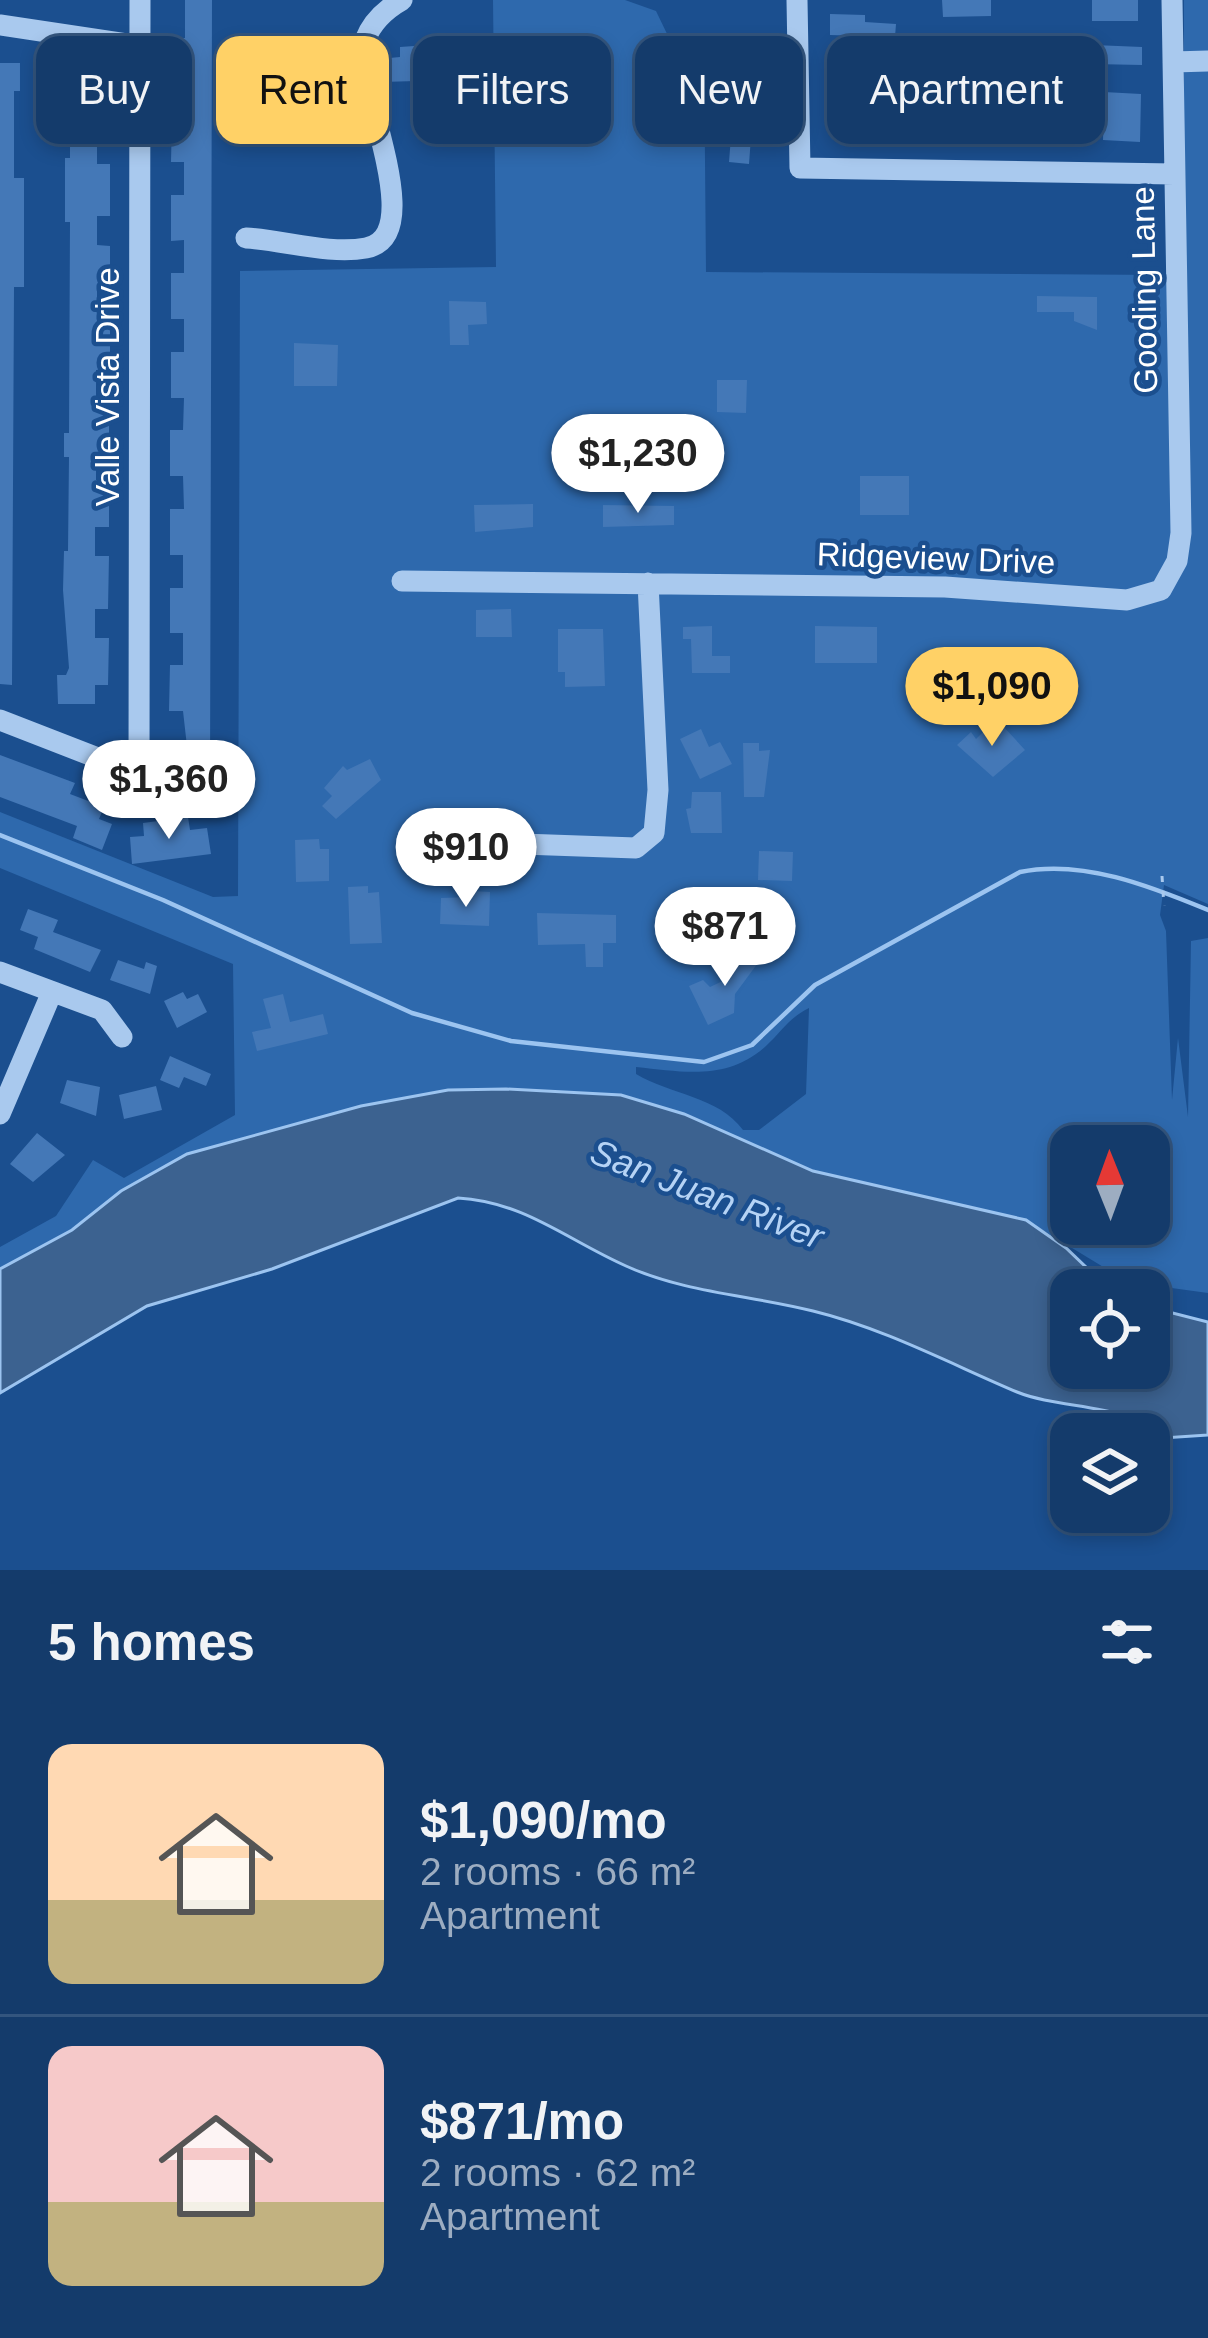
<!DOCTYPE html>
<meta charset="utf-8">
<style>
:root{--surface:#143b6b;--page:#1d4271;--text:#f1f3f6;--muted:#9dadc1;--line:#33557e;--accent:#ffd166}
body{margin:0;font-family:Helvetica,sans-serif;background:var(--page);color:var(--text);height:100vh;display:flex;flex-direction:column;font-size:45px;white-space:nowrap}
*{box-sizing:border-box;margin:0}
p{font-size:39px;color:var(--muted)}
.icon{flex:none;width:66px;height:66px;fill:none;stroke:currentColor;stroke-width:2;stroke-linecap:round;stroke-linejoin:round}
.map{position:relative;height:1570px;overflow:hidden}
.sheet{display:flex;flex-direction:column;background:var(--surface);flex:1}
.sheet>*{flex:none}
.guide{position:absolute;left:36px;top:36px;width:1137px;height:108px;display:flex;gap:24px}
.needle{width:78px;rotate:359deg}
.controls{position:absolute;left:1050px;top:1125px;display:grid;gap:24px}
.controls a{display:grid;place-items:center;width:120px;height:120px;border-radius:24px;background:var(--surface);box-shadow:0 6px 18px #0003,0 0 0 3px var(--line);font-size:60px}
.price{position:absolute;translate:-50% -102px;padding:0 27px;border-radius:42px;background:#fff;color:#222;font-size:39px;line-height:78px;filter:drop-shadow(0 3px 6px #0008)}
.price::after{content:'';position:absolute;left:50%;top:72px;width:36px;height:27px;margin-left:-18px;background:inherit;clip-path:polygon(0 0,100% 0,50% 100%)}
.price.current{background:var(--accent);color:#111}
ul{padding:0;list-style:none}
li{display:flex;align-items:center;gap:36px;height:300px;padding:0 48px}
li+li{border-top:3px solid var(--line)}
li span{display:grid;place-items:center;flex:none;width:336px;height:240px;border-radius:24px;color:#555}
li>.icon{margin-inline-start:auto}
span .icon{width:144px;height:144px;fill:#fffc;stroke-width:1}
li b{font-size:51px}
h2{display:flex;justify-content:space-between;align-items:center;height:144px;padding:0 48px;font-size:51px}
.pill{padding:0 42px;border-radius:24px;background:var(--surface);box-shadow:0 6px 18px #0003,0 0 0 3px var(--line);font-size:42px;line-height:108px}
.pill.current{background:var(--accent);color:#111}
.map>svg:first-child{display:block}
.green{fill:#2e69ad;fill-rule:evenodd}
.water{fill:#3c6290;stroke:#9cc4f0;stroke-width:3}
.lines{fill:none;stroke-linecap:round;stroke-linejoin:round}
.stream{stroke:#9cc4f0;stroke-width:4.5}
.building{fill:#4478b7}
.path{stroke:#a9c9ee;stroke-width:3;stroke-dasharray:6 9;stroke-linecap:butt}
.minor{stroke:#a9c9ee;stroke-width:21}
.labels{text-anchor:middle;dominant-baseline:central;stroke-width:9;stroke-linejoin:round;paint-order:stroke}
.street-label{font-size:33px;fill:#fff;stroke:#1b4f8f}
.water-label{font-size:36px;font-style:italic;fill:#b5d3f5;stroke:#1b4f8f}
</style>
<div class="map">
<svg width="1208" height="1570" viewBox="0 0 1208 1570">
<rect width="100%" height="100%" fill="#1b4f8f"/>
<path class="green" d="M493,0H625L656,11L669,38L704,47L706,272L1164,275L1184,274V0H1208V904L1164,885L1160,915L1166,931L1172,1100L1178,1038L1188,1117L1191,941L1208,938V1293L1128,1282L1026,1220L813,1171L684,1114L621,1095L506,1089L448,1090L361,1106L187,1154L121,1191L72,1230L0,1269V1247L56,1216L93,1160L124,1178L235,1115L233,964L0,868V812L213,897L238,896L240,271L496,267ZM809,1008L806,1094L759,1130H743C718,1096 671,1095 636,1074V1067C685,1072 727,1081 766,1046C781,1032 790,1017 809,1008ZM1071,1146H1149V1224H1071Z"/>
<path class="water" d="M506,1089L621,1095L684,1114L813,1171L1026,1220L1066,1248L1110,1290H1071V1368H1149V1307L1208,1322V1435L1163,1438C1132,1403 1061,1410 1017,1392C951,1364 883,1328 813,1311C750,1295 686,1293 626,1266C567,1240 525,1202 458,1198L272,1269L147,1306L0,1393V1269L72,1230L121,1191L187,1154L361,1106L448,1090Z"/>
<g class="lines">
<path class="stream" d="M0,835L163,900L412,1013L511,1041L704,1062L752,1045L815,985L1020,872C1082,859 1150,886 1208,910"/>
</g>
<path class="building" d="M185,0H212L210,782H191L183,711H169L170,665H183V633H170V588H183V555H170V509H184L183,476H170V430H183L184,398H171V352H184V319H171V273H184V240L171,241V195H184V162H171L172,116L185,117V84H172V38H185Z
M942,0H991V16L943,17Z
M1092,0H1138V21H1092Z
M830,14L865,15V22L896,24L895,37L830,35Z
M470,42L471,61L458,62V80L430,81L431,111L417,112L416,81L382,82L379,59L400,57V47Z
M759,44L758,110L753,111L749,164L729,162L733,111H723L722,92L739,91L738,45Z
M1094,45L1142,47V65L1093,64Z
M828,60H883L888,136L828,133Z
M0,63H20V91H14V178H24V287H14L12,685L0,684Z
M63,77L98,78V92H111L110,135H97V164H110V216H97V245L110,246V291H97V324H110V370H96V403H109V451L96,452V480H109V527H95V556H109L108,609H95V638H109L108,685H95V704H58L57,675H66L69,668L63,590L64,551H68L69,457H64V433H69L70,222H65V158H70V96H63Z
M963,90V135H917L918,92Z
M1104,92L1141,94L1140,142L1103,140Z
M1037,296L1097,297V330L1074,321V312H1037Z
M449,301L486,302L487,324L468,325L469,345H450Z
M294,343L338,345L337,386H294Z
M717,380H747L746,413L717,412Z
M860,476H909V515H860Z
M533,504V527L475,532L474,505Z
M603,505L674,506V525L603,527Z
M511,609L512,637H476V610Z
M712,626V656H730V673H692L691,639H683V627Z
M815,626L877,627V663H815Z
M558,629H603L605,686L565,687V672H558Z
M1003,726L1025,750L993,777L957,745L971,732L976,739L988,727L994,733Z
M701,729L709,747L720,742L732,764L700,779L680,739Z
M743,743H759V751L770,750L764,797H744Z
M0,755L75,783L70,794L104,807L99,819L112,824L102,850L73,838L77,826L0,797Z
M370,759L381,780L336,819L322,806L332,796L324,788L343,766L347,770Z
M692,792H721L722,833H691L686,809L691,808Z
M188,817L190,830L207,828L211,854L132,864L130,837L144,836L143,823Z
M319,839L320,849H329V881L296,882L295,840Z
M759,851L793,852L792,881L758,880Z
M368,886V893L379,892L382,943L350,944L348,887Z
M472,891L490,892L489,926L440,924L441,898L472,897Z
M28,909L58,920L53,932L101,950L90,972L34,949L38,937L20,930Z
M537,913L616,915V943H603V967H586L585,944L538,945Z
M755,944L766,952L735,994L734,1013L708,1025L689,986L703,980L710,987L729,978Z
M118,960L144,969L146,962L157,966L150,994L110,980Z
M183,992L187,999L198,994L207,1012L177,1028L164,1001Z
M283,994L290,1022L323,1014L328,1034L257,1051L252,1032L271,1028L263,999Z
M170,1056L211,1074L206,1086L184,1077L179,1088L160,1080Z
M67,1080L100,1087L96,1116L60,1103Z
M156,1086L162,1110L124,1119L119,1095Z
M37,1133L65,1155L33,1182L10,1164Z"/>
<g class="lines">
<path class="path" d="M1162,876L1164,906"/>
<path class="minor" d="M797,0L800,168L1174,174
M0,25L140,46
M1173,62L1208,61
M246,238C283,240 330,255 366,248C432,235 350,78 365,40C372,22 386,9 402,0
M402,581L945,587L1127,600L1161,590L1177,561L1181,533L1172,0
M0,720L139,774L140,0
M407,840L636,848L654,833L658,790L648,583
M0,972L102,1010L122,1037
M0,1114L52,992"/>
</g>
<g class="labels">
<g class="street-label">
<text transform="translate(1144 290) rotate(-91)">Gooding Lane</text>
<text transform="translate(107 387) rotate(-90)">Valle Vista Drive</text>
<text transform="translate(936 558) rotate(2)">Ridgeview Drive</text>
</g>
<g class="water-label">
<text transform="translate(707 1194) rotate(21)">San Juan River</text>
</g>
</g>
</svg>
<div class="controls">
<a><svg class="needle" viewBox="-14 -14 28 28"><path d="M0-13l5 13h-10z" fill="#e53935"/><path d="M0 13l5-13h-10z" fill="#9dadc1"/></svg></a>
<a><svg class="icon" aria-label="locate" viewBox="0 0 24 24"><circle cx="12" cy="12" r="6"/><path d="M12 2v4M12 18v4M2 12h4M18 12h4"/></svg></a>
<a><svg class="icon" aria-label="layers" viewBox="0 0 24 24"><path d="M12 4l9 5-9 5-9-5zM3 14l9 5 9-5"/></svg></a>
</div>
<b class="price" style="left:638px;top:516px">$1,230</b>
<b class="price current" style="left:992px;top:749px">$1,090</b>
<b class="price" style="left:169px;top:842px">$1,360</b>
<b class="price" style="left:466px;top:910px">$910</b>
<b class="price" style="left:725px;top:989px">$871</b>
<div class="guide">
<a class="pill">Buy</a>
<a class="pill current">Rent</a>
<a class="pill">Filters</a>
<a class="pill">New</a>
<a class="pill">Apartment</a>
</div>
</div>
<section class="sheet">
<h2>5 homes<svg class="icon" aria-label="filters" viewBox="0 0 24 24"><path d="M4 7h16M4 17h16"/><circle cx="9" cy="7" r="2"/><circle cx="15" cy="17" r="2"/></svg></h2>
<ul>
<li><span style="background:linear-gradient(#ffd9b3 65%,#c2b280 0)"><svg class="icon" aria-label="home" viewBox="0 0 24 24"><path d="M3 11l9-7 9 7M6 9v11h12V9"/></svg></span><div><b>$1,090/mo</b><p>2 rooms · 66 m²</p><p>Apartment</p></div></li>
<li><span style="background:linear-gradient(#f6c9c9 65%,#c2b280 0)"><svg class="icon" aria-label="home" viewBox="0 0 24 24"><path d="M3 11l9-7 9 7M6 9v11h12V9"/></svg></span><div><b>$871/mo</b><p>2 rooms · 62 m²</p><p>Apartment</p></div></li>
</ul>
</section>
